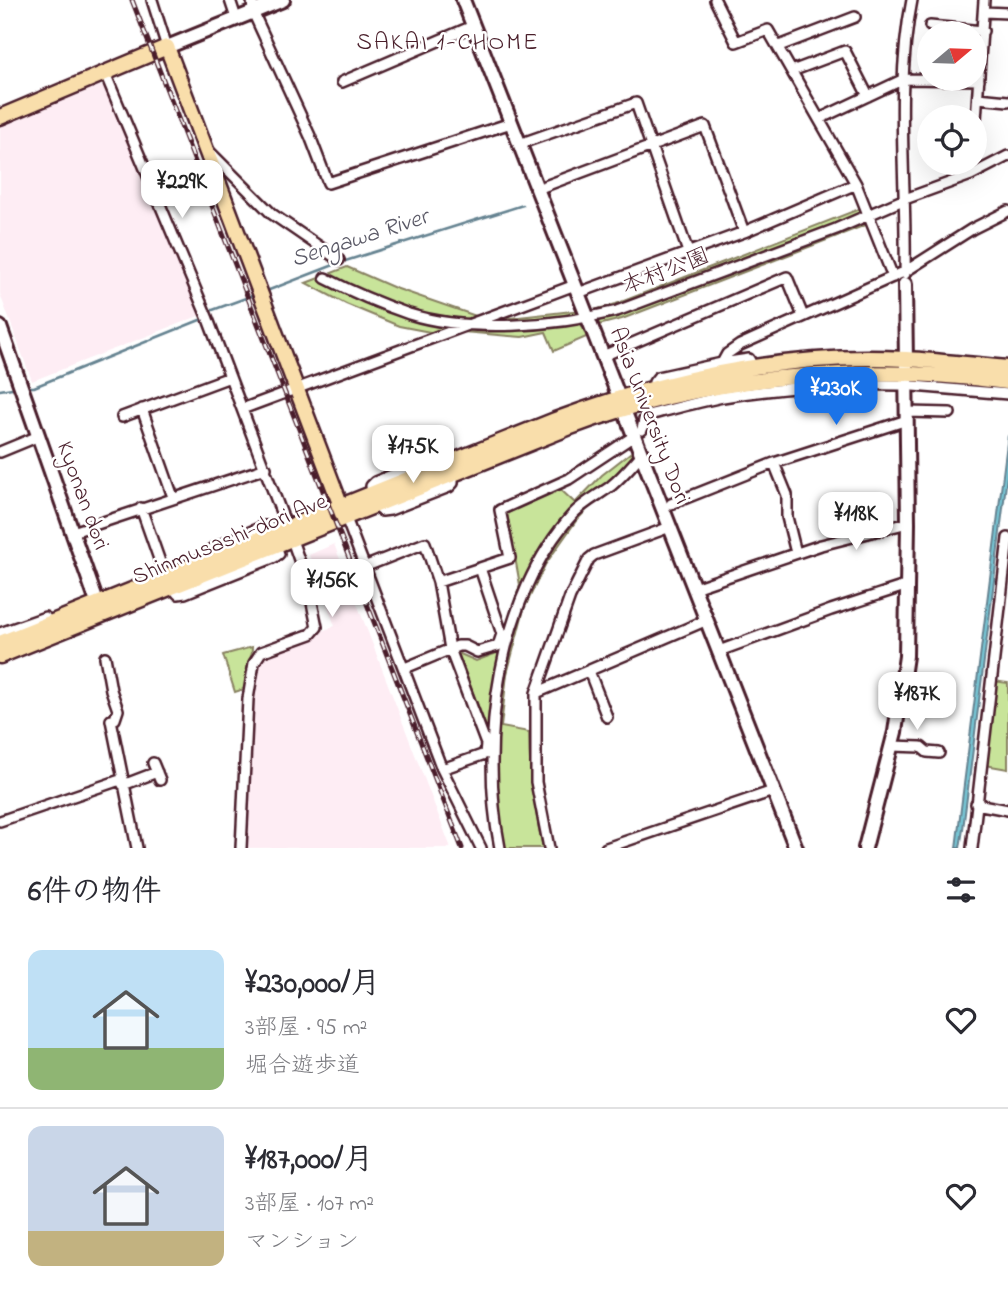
<!DOCTYPE html>
<html lang="ja">
<meta charset="utf-8">
<style>
:root{--surface:#fff;--page:#f7f7f7;--text:#2b2b33;--muted:#7c7c81;--line:#e1e1e2;--accent:#1a73e8}
body{margin:0;font-family:"Indie Flower","Klee One",sans-serif;background:var(--page);color:var(--text);height:100vh;display:flex;flex-direction:column;font-size:26px;white-space:nowrap}
*{box-sizing:border-box;margin:0}
p{font-size:23px;color:var(--muted)}
.icon{flex:none;width:38px;height:38px;fill:none;stroke:currentColor;stroke-width:2;stroke-linecap:round;stroke-linejoin:round}
.map{position:relative;height:848px;overflow:hidden}
.sheet{display:flex;flex-direction:column;background:var(--surface);flex:1}
.sheet>*{flex:none}
.needle{width:46px;rotate:71deg}
.controls{position:absolute;left:917px;top:21px;display:grid;gap:14px}
.controls a{display:grid;place-items:center;width:70px;height:70px;border-radius:50%;background:var(--surface);box-shadow:0 7px 28px #0002;font-size:35px}
.price{position:absolute;translate:-50% -60px;padding:0 16px;border-radius:14px;background:#fff;color:#222;font-size:23px;line-height:46px;filter:drop-shadow(0 2px 4px #0008)}
.price::after{content:'';position:absolute;left:50%;top:42px;width:21px;height:16px;margin-left:-10px;background:inherit;clip-path:polygon(0 0,100% 0,50% 100%)}
.price.on{background:var(--accent);color:#fff}
ul{padding:0;list-style:none}
li{display:flex;align-items:center;gap:21px;height:175px;padding:0 28px}
li+li{border-top:2px solid var(--line)}
li span{display:grid;place-items:center;flex:none;width:196px;height:140px;border-radius:14px;color:#555}
li>.icon{margin-inline-start:auto}
span .icon{width:84px;height:84px;fill:#fffc;stroke-width:1}
li b{font-size:30px}
h2{display:flex;justify-content:space-between;align-items:center;height:84px;padding:0 28px;font-size:30px}
.map>svg:first-child{display:block}
.built{fill:#feedf4}
.green{fill:#c8e49a;stroke:#898262;stroke-width:2}
.water{fill:#77c6d5;stroke:#658391;stroke-width:2}
.lines{fill:none;stroke-linecap:round;stroke-linejoin:round}
.stream{stroke:#658391;stroke-width:2.5}
.street-casing{stroke:#4a1f2b;stroke-width:14}
.secondary-casing{stroke:#4a1f2b;stroke-width:18}
.primary-casing{stroke:#4a1f2b;stroke-width:19}
.street{stroke:#fff;stroke-width:9}
.secondary{stroke:#fff;stroke-width:12}
.primary{stroke:#f9deab;stroke-width:14}
.rail-casing{stroke:#4a1f2b;stroke-width:5}
.rail{stroke:#fff;stroke-width:2.5;stroke-dasharray:8;stroke-linecap:butt}
.labels{text-anchor:middle;dominant-baseline:central;stroke-width:5;stroke-linejoin:round;paint-order:stroke}
.street-label{font-size:23px;fill:#4a1f2b;stroke:#fff}
.neighbourhood-label{font-size:24px;letter-spacing:2px;fill:#4a1f2b;stroke:#fff}
.water-label{font-size:24px;font-style:italic;fill:#5a5966;stroke:#fff}
</style>
<div class="map">
<svg width="1008" height="848" viewBox="0 0 1008 848">
<rect width="100%" height="100%" fill="#fff"/>
<filter id="ink" filterUnits="userSpaceOnUse"><feTurbulence type="fractalNoise" baseFrequency=".0143" numOctaves="2"/><feDisplacementMap in="SourceGraphic" scale="14" xChannelSelector="R" yChannelSelector="G"/><feConvolveMatrix kernelMatrix="1 2 1 2 8 2 1 2 1" color-interpolation-filters="sRGB"/></filter>
<g filter="url(#ink)">
<path class="built" d="M99,85L107,89L201,315L32,381L0,294V126Z
M334,544L451,848H246L255,688L261,661L269,651L335,626L309,555Z"/>
<path class="green" d="M859,209L866,225L622,319L598,325L591,311L616,304Z
M347,267L395,288L479,317L435,333L399,326L346,304L306,283Z
M581,310L591,335L554,351L546,332L522,337L463,332L501,319Z
M634,450L639,465L605,497L594,502L576,521L545,565L524,609L507,674L501,727L529,732C529,772 534,809 543,848H500L493,745L458,653L476,661L497,653L520,585L507,513L560,489L575,503L602,475Z
M252,647L250,687L235,692L223,655Z
M994,681L1008,683V769L985,765Z"/>
<path class="water" d="M1008,435V468L963,829L960,848H956Z"/>
<g class="lines">
<path class="stream" d="M264,292L339,263L523,205
M210,311L254,295
M24,387H34L200,320
M0,390L18,387"/>
<g class="street-casing">
<path id="street" d="M152,0L167,47
M230,0L236,18
M252,0L253,12L310,136L328,183L511,123
M715,0L736,42L768,30L856,184L893,277
M984,12L1008,13
M930,26L983,31
M779,46L855,17
M792,71L845,51L868,96
M105,73L208,319L287,528
M342,82L473,26
M978,98L1008,101
M819,119L904,79L979,80
M975,135L984,0
M519,144L636,103L688,252
M209,151L272,214L339,260
M537,189L705,126L744,232
M905,274C907,183 894,89 912,0
M325,278C352,292 380,304 409,314C470,333 556,326 617,311L836,229L905,199L971,175L1008,156
M578,293L744,232L856,184
M603,356L787,277L803,316
M722,363L727,354L740,345L906,271L972,229L1008,211
M913,386L1008,394
M655,387L654,382L658,377L722,363L749,359L753,367
M142,409L173,497
M242,409L575,285
M907,412L950,413
M122,417L230,377
M642,430L644,420L649,415C673,409 698,402 723,397C781,387 840,384 900,385
M0,452L39,436
M774,463L787,495V517L796,553
M372,493L371,486L375,482L404,470H408L414,477
M671,504L774,463L907,420
M376,506L382,511L390,510L449,487L453,483V475
M141,508L165,576
M346,518L442,769L481,848
M73,532L266,468
M209,559V551L213,548L264,526H268L274,533
M364,567L425,543L438,582L450,649L486,744L485,754L442,769
M438,582L510,558L500,510L569,479L634,436
M173,588L178,594L185,593L275,557L279,554L276,546
M694,588L821,545L908,523
M0,633L45,617L50,623
M719,651L831,610L908,585
M105,657L111,690L118,710L115,719L111,720L137,848
M405,668L458,646H465L477,652L498,646L502,634L480,568
M589,671L607,717
M536,693L707,620
M892,746L921,747L927,752L939,753
M153,763L160,780
M123,785L157,772
M976,804L1008,810
M0,821L123,779
M241,848L248,699L254,663L261,652L311,634L317,627L309,588L292,540
M500,848C479,742 498,596 573,514C583,503 599,495 611,486C622,477 632,465 641,455
M549,848L536,782V693L570,597L589,559L594,555L670,527
M606,848L773,791
M972,848L1008,538"/>
</g>
<g class="secondary-casing">
<path id="secondary" d="M463,0L796,848
M167,47L283,0
M0,327L100,611
M865,848L895,732L906,656L908,523L905,284"/>
</g>
<g class="primary-casing">
<path id="primary" d="M0,117L167,47L344,514
M0,643L555,420C666,379 787,352 906,359C940,361 974,365 1008,368
M0,656L568,428C710,374 859,363 1008,382"/>
</g>
<use href="#street" class="street"/>
<use href="#secondary" class="secondary"/>
<use href="#primary" class="primary"/>
<g class="rail-casing">
<path id="rail" d="M132,0L462,848"/>
</g>
<use href="#rail" class="rail"/>
</g>
</g>
<g class="labels">
<g class="street-label">
<text transform="translate(666 272) rotate(-21)">本村公園</text>
<text transform="translate(649 416) rotate(69)">Asia University Dori</text>
<text transform="translate(82 496) rotate(70)">Kyonan dori</text>
<text transform="translate(230 540) rotate(-22)">Shinmusashi-dori Ave</text>
</g>
<g class="neighbourhood-label">
<text x="448" y="43">SAKAI 1-CHOME</text>
</g>
<g class="water-label">
<text transform="translate(360 239) rotate(-18)">Sengawa River</text>
</g>
</g>
</svg>
<div class="controls">
<a><svg class="needle" viewBox="-14 -14 28 28"><path d="M0-13l5 13h-10z" fill="#e53935"/><path d="M0 13l5-13h-10z" fill="#7c7c81"/></svg></a>
<a><svg class="icon" aria-label="locate" viewBox="0 0 24 24"><circle cx="12" cy="12" r="6"/><path d="M12 2v4M12 18v4M2 12h4M18 12h4"/></svg></a>
</div>
<b class="price" style="left:182px;top:220px">¥229K</b>
<b class="price on" style="left:836px;top:427px">¥230K</b>
<b class="price" style="left:413px;top:485px">¥175K</b>
<b class="price" style="left:856px;top:552px">¥118K</b>
<b class="price" style="left:332px;top:619px">¥156K</b>
<b class="price" style="left:917px;top:732px">¥187K</b>
</div>
<section class="sheet">
<h2>6件の物件<svg class="icon" aria-label="filters" viewBox="0 0 24 24"><path d="M4 7h16M4 17h16"/><circle cx="9" cy="7" r="2"/><circle cx="15" cy="17" r="2"/></svg></h2>
<ul>
<li><span style="background:linear-gradient(#bfe0f5 70%,#8fb573 0)"><svg class="icon" aria-label="home" viewBox="0 0 24 24"><path d="M3 11l9-7 9 7M6 9v11h12V9"/></svg></span><div><b>¥230,000/月</b><p>3部屋 · 95 m²</p><p>堀合遊歩道</p></div><svg class="icon" aria-label="heart" viewBox="0 0 24 24"><path d="M12 20l-8-8c-3-5 5-10 8-4 3-6 11-1 8 4z"/></svg></li>
<li><span style="background:linear-gradient(#c9d6e8 75%,#c2b280 0)"><svg class="icon" aria-label="home" viewBox="0 0 24 24"><path d="M3 11l9-7 9 7M6 9v11h12V9"/></svg></span><div><b>¥187,000/月</b><p>3部屋 · 107 m²</p><p>マンション</p></div><svg class="icon" aria-label="heart" viewBox="0 0 24 24"><path d="M12 20l-8-8c-3-5 5-10 8-4 3-6 11-1 8 4z"/></svg></li>
</ul>
</section>
